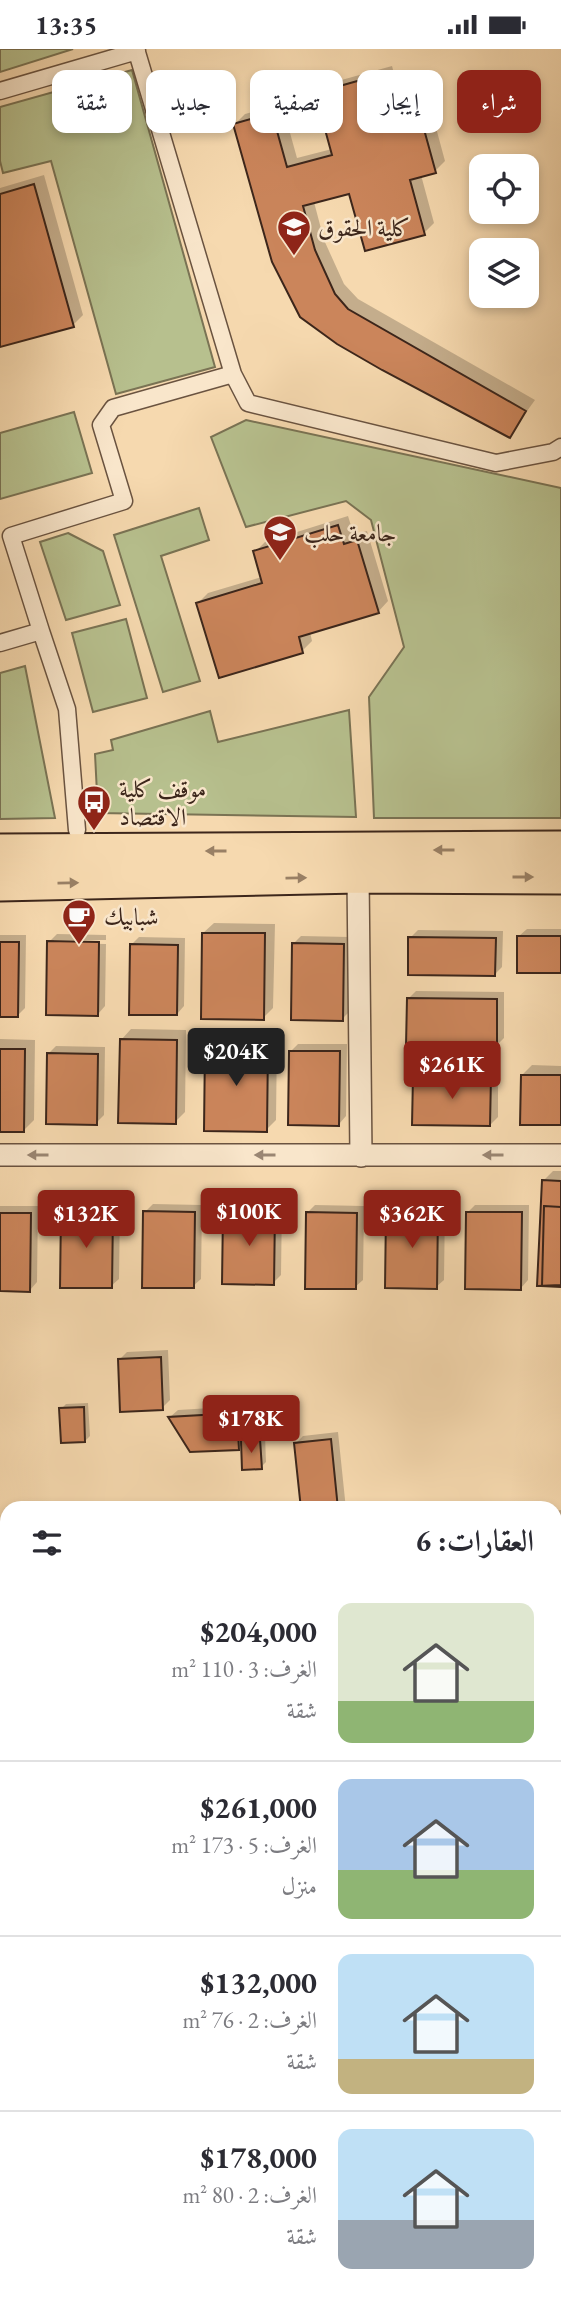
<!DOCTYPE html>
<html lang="ar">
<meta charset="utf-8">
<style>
:root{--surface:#fff;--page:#f7f7f7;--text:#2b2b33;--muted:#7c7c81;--line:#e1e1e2;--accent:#8f2418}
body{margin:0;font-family:"EB Garamond",Amiri,serif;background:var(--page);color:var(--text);direction:rtl;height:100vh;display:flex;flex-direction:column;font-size:26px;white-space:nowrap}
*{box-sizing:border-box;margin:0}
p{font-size:23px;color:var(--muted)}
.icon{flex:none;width:38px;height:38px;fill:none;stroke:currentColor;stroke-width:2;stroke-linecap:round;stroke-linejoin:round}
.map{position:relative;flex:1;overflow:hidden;direction:ltr}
.panel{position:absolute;left:0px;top:1452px;width:562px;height:800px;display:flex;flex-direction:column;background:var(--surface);border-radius:21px 21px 0 0;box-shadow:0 4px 10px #0003;direction:rtl}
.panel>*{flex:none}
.top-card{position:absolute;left:21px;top:21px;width:520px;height:63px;direction:rtl;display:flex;gap:14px}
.buttons{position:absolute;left:469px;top:105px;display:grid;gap:14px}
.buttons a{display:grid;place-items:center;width:70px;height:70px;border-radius:14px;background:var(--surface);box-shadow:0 4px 10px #0003;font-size:35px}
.price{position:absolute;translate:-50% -60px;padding:0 16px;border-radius:7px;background:var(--accent);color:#fff;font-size:23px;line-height:46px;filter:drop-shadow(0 2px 4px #0008)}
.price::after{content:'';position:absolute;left:50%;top:42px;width:21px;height:16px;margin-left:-10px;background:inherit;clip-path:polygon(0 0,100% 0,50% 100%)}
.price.active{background:#222;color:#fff}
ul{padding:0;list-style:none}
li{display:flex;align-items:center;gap:21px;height:175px;padding:0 28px}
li+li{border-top:2px solid var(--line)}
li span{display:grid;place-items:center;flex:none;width:196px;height:140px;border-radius:14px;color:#555}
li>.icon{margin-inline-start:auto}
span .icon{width:84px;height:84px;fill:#fffc;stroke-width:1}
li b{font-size:30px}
h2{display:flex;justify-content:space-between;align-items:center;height:84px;padding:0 28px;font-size:30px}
.chip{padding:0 24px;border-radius:14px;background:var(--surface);box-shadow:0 4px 10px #0003;font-size:24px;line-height:63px}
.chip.active{background:var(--accent);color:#fff}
.status{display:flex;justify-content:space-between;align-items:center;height:49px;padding:0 35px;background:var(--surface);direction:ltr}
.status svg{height:19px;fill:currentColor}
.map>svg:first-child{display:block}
.green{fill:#b7c08e;stroke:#7a7354;stroke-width:2}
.shadow{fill:#0003}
.building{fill:#cb855b;stroke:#3c261b;stroke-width:2}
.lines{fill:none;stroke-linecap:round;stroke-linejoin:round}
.pedestrian-casing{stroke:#6a5340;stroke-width:19}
.minor-casing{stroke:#6a5340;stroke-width:24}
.primary-casing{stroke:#3c261b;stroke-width:37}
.pedestrian{stroke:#f9e6cb;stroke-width:16}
.minor{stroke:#f9e6cb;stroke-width:21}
.primary{stroke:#f6d9af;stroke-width:33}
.oneway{fill:#998065}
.oneway2{fill:#9a8673}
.labels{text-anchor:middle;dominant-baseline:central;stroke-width:5;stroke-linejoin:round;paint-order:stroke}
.poi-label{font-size:24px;fill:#3c261b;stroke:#f9e6cb;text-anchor:start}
</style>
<div class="status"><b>13:35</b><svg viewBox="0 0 49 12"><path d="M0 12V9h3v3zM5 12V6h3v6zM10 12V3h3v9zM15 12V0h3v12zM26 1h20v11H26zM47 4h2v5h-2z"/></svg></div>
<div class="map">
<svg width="561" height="2251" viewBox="0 0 561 2251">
<rect width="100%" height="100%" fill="#f6d9af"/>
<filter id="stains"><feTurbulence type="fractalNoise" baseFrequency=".00286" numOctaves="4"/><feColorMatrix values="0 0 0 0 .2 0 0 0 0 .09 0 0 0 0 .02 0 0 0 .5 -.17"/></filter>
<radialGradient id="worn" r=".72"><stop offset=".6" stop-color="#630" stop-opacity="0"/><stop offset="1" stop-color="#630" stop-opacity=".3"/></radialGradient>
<path class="green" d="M0,0H73L0,23Z
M132,21L215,318L116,345L51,112L3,124L0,112V58Z
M74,363L92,424L0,450V384Z
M246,371L561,439V769H374L369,648L404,598L371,471L346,452L246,478L211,388Z
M199,459L209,491L161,507L200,632L163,643L114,486Z
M68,484L103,502L120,556L66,571L40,493Z
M126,570L147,649L93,663L72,584Z
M25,617L55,769L0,770V624Z
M349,661L356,768L98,764L95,705L113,701L111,691L210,662L218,693Z"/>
<path class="shadow" d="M392,17L407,71L432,64L445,112L435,122L421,126L434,174L424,184L351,143L314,153L324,191L344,235L358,250L535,351L509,387L338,294L235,75L245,65L282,55L297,109L332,100L317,45L327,35Z
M44,126L83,266L73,276L0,297V139Z
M348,467L354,486L367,482L388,552L378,563L310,583L312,592L302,602L198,554L208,544L262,528L255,503L265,493Z
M214,874L275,875L273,959L263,969L203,884Z
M527,880H561V923L519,887Z
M418,881L503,882L502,918L495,925L410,889Z
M57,885L106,886V891H54V894L106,895L105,957L98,965L49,893Z
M0,886H26L25,959L17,967L0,966Z
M301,887L350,888V962L342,970L293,895Z
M139,888L185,889L184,957L177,965L131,896Z
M416,942L504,943V989L496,997L408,950Z
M131,980L186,981L185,1063L175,1073L121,991Z
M217,986L277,987L276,1071L266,1081L207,996Z
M0,990L35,991L34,1071L24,1081H0Z
M298,995H347L346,1067L339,1075L291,1002Z
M56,997L105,998L104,1066L96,1074L48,1005Z
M532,1016L561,1017V1075L522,1026Z
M422,1020H498V1068L490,1076L414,1027Z
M553,1122H561V1236L543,1132Z
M71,1155L120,1156L119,1230L111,1237L63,1163Z
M153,1155L202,1156L201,1230L193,1237L145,1163Z
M232,1155H282L281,1226L273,1234L225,1163Z
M315,1156L364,1157L363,1231L355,1238L307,1164Z
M395,1156H445L444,1231L436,1238L388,1164Z
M475,1156H529L528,1231L521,1239L468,1163Z
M0,1157H38L37,1233L30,1241H0Z
M168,1301L170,1351L162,1359L119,1311L127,1303Z
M88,1354L90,1387L85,1392L61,1360L66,1355Z
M244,1357L246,1387L265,1386L266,1413L261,1418L243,1395L238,1399L170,1368L178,1361Z
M338,1383L346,1460H303L296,1394L303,1387Z
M561,1461V1490L555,1491V1462Z
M561,1733V1791L555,1792V1734Z
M7,1858V1917L0,1897V1864Z
M7,1942V2011L0,2013V1945Z
M561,1957V2017L555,2020V1960Z
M561,2080V2153L555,2156V2083Z
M561,2175V2188L556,2179Z
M95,2245H114L116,2251H80Z
M119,2245H180L182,2251H122Z
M234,2245H298L285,2251H236Z
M317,2245H377L372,2251H319Z
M494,2245H553L556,2251H492Z"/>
<path class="building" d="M382,25L397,80L422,73L436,124L410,131L425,186L365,202L349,145L303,157L315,201L335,245L348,260L526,362L510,389L382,321L337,295L300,268L272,213L233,75L272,64L287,118L332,106L315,44Z
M34,135L74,278L0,298V145Z
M338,476L344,495L357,491L379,564L299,588L303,604L219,629L196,554L262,534L253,502Z
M202,884H265L264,971L201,970Z
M517,887H561V924H517Z
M408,888L496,889L495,927L408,926Z
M47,892L99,893L98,967L46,966Z
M0,893H19L18,968H0Z
M292,894L344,895L343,972L291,971Z
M130,895L178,896L177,966H129Z
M407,949L497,950V998L406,997Z
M120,990L177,991L176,1075L118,1074Z
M205,996H268L267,1083L204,1082Z
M0,1000H25L24,1083H0Z
M289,1002H340L339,1077L288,1076Z
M47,1004L98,1005L97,1076L46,1075Z
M521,1026H561V1076H520Z
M413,1027H491L490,1077L412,1076Z
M542,1131L561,1132V1236L537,1237Z
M544,1157L561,1158V1238L542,1237Z
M61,1162L113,1163L112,1239H60Z
M143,1162L195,1163L194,1239H142Z
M223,1162H275L274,1236L222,1235Z
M306,1163L357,1164L356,1240H305Z
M386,1163H438L437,1240L385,1239Z
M466,1163H522L521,1241L465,1240Z
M0,1164H31L30,1243L0,1242Z
M161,1308L163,1361L120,1363L118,1310Z
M84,1358L85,1393L61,1394L59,1359Z
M237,1364L239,1401L190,1403L168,1368Z
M260,1390L262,1420L242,1421L241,1391Z
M331,1390L338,1460H301L294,1394Z
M555,1468H561V1492H555Z
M561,1742V1793L555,1794V1743Z
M561,1812V1846L555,1826V1814Z
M7,1868V1922L0,1902V1870Z
M558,1899L561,1906V1946L555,1949V1901Z
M0,1961L7,1981V2012L0,2015Z
M561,1963V2019L555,2022V1966Z
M557,2089L561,2096V2155L555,2158V2090Z
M117,2245H161L163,2251H120Z
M232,2245H296L297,2249L234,2251Z
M315,2245H364L366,2251H318Z
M421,2245H459L448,2251H424Z
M494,2245H533L536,2251H490L488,2248Z"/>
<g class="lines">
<g class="pedestrian-casing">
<path id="pedestrian" d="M0,42L137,2
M233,325L248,354L496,414L553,403L561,398
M41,582L11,487L124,452L101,376L113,359L233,325L136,0
M0,594L41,582L67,660L77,781"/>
</g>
<g class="minor-casing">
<path id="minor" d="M358,827L361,1107
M0,1106H561
M555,1706L561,1705
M0,1834L7,1832
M555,1894L561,1892
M0,2046L7,2044
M555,2056L561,2054
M555,2216L561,2229
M203,2245L205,2251
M403,2245L406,2251
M14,2251L30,2245"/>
</g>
<g class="primary-casing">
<path id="primary" d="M0,802L561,799
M0,835L358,827L561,828"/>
</g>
<use href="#pedestrian" class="pedestrian"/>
<use href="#minor" class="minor"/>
<use href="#primary" class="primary"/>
</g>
<defs><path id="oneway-solid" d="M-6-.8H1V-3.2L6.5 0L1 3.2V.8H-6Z" transform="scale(1.75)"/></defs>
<g class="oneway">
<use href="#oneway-solid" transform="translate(444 801) rotate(180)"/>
<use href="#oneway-solid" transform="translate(216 802) rotate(180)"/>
<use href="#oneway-solid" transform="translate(523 828)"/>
<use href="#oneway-solid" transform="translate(296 829) rotate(-1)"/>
<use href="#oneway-solid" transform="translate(68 834) rotate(-1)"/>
</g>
<g class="oneway2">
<use href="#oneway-solid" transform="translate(38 1106) rotate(-180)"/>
<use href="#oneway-solid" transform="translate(265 1106) rotate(-180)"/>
<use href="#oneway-solid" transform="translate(493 1106) rotate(180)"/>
</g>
<defs>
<g id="university-pin" transform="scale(1.75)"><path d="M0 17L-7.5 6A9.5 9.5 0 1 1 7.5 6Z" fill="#8f2418" stroke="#f9e6cb"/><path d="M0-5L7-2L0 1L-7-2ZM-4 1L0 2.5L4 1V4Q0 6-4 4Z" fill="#fff"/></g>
<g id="bus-pin" transform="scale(1.75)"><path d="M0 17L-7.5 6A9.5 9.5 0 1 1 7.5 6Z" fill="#8f2418" stroke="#f9e6cb"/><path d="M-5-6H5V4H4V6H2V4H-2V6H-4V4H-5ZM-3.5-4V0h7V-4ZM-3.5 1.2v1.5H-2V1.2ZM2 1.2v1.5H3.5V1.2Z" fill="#fff"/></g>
<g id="cafe-pin" transform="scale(1.75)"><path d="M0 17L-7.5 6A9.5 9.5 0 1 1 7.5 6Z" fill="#8f2418" stroke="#f9e6cb"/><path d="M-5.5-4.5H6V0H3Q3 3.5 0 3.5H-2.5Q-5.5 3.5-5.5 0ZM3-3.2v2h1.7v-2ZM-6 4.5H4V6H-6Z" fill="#fff"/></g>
</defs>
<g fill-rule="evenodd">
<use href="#university-pin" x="294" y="178"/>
<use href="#university-pin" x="280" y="483"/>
<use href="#bus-pin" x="94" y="753"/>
<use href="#cafe-pin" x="79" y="867"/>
</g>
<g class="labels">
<g class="poi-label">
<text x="318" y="178">كلية الحقوق</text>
<text x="304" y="483">جامعة حلب</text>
<text x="119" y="739">موقف كلية<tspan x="119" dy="28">الاقتصاد</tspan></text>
<text x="104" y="867">شبابيك</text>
</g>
</g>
<rect width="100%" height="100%" filter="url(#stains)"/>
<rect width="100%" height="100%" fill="url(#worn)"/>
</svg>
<div class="buttons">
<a><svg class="icon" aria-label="locate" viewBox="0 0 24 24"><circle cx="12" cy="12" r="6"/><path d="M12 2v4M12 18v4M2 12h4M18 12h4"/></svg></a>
<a><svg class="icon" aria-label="layers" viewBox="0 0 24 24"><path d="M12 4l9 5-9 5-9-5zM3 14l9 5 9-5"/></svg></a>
</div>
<b class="price active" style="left:236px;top:1039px">$204K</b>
<b class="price" style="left:452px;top:1052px">$261K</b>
<b class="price" style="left:249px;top:1199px">$100K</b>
<b class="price" style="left:86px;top:1201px">$132K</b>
<b class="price" style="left:412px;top:1201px">$362K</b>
<b class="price" style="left:251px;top:1406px">$178K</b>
<div class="top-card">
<a class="chip active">شراء</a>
<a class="chip">إيجار</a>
<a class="chip">تصفية</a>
<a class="chip">جديد</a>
<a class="chip">شقة</a>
</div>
<section class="panel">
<h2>العقارات: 6<svg class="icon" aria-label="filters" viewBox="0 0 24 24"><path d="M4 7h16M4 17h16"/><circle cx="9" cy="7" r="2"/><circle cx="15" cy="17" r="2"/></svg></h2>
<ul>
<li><span style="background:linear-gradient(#dfe7d0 70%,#8fb573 0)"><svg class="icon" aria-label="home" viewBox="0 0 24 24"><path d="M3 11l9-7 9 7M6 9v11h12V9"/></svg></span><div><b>$204,000</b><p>الغرف: 3 · 110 m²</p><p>شقة</p></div></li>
<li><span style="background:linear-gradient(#a9c7e8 65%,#8fb573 0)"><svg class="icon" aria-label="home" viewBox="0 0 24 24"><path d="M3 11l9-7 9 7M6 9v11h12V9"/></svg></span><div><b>$261,000</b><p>الغرف: 5 · 173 m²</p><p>منزل</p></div></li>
<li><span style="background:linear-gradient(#bfe0f5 75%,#c2b280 0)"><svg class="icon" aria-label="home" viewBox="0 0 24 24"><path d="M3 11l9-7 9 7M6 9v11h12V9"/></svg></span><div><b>$132,000</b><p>الغرف: 2 · 76 m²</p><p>شقة</p></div></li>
<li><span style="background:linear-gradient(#bfe0f5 65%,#9aa5b1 0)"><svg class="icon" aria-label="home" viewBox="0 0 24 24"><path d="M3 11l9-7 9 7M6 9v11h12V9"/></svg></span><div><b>$178,000</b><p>الغرف: 2 · 80 m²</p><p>شقة</p></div></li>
</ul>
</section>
</div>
